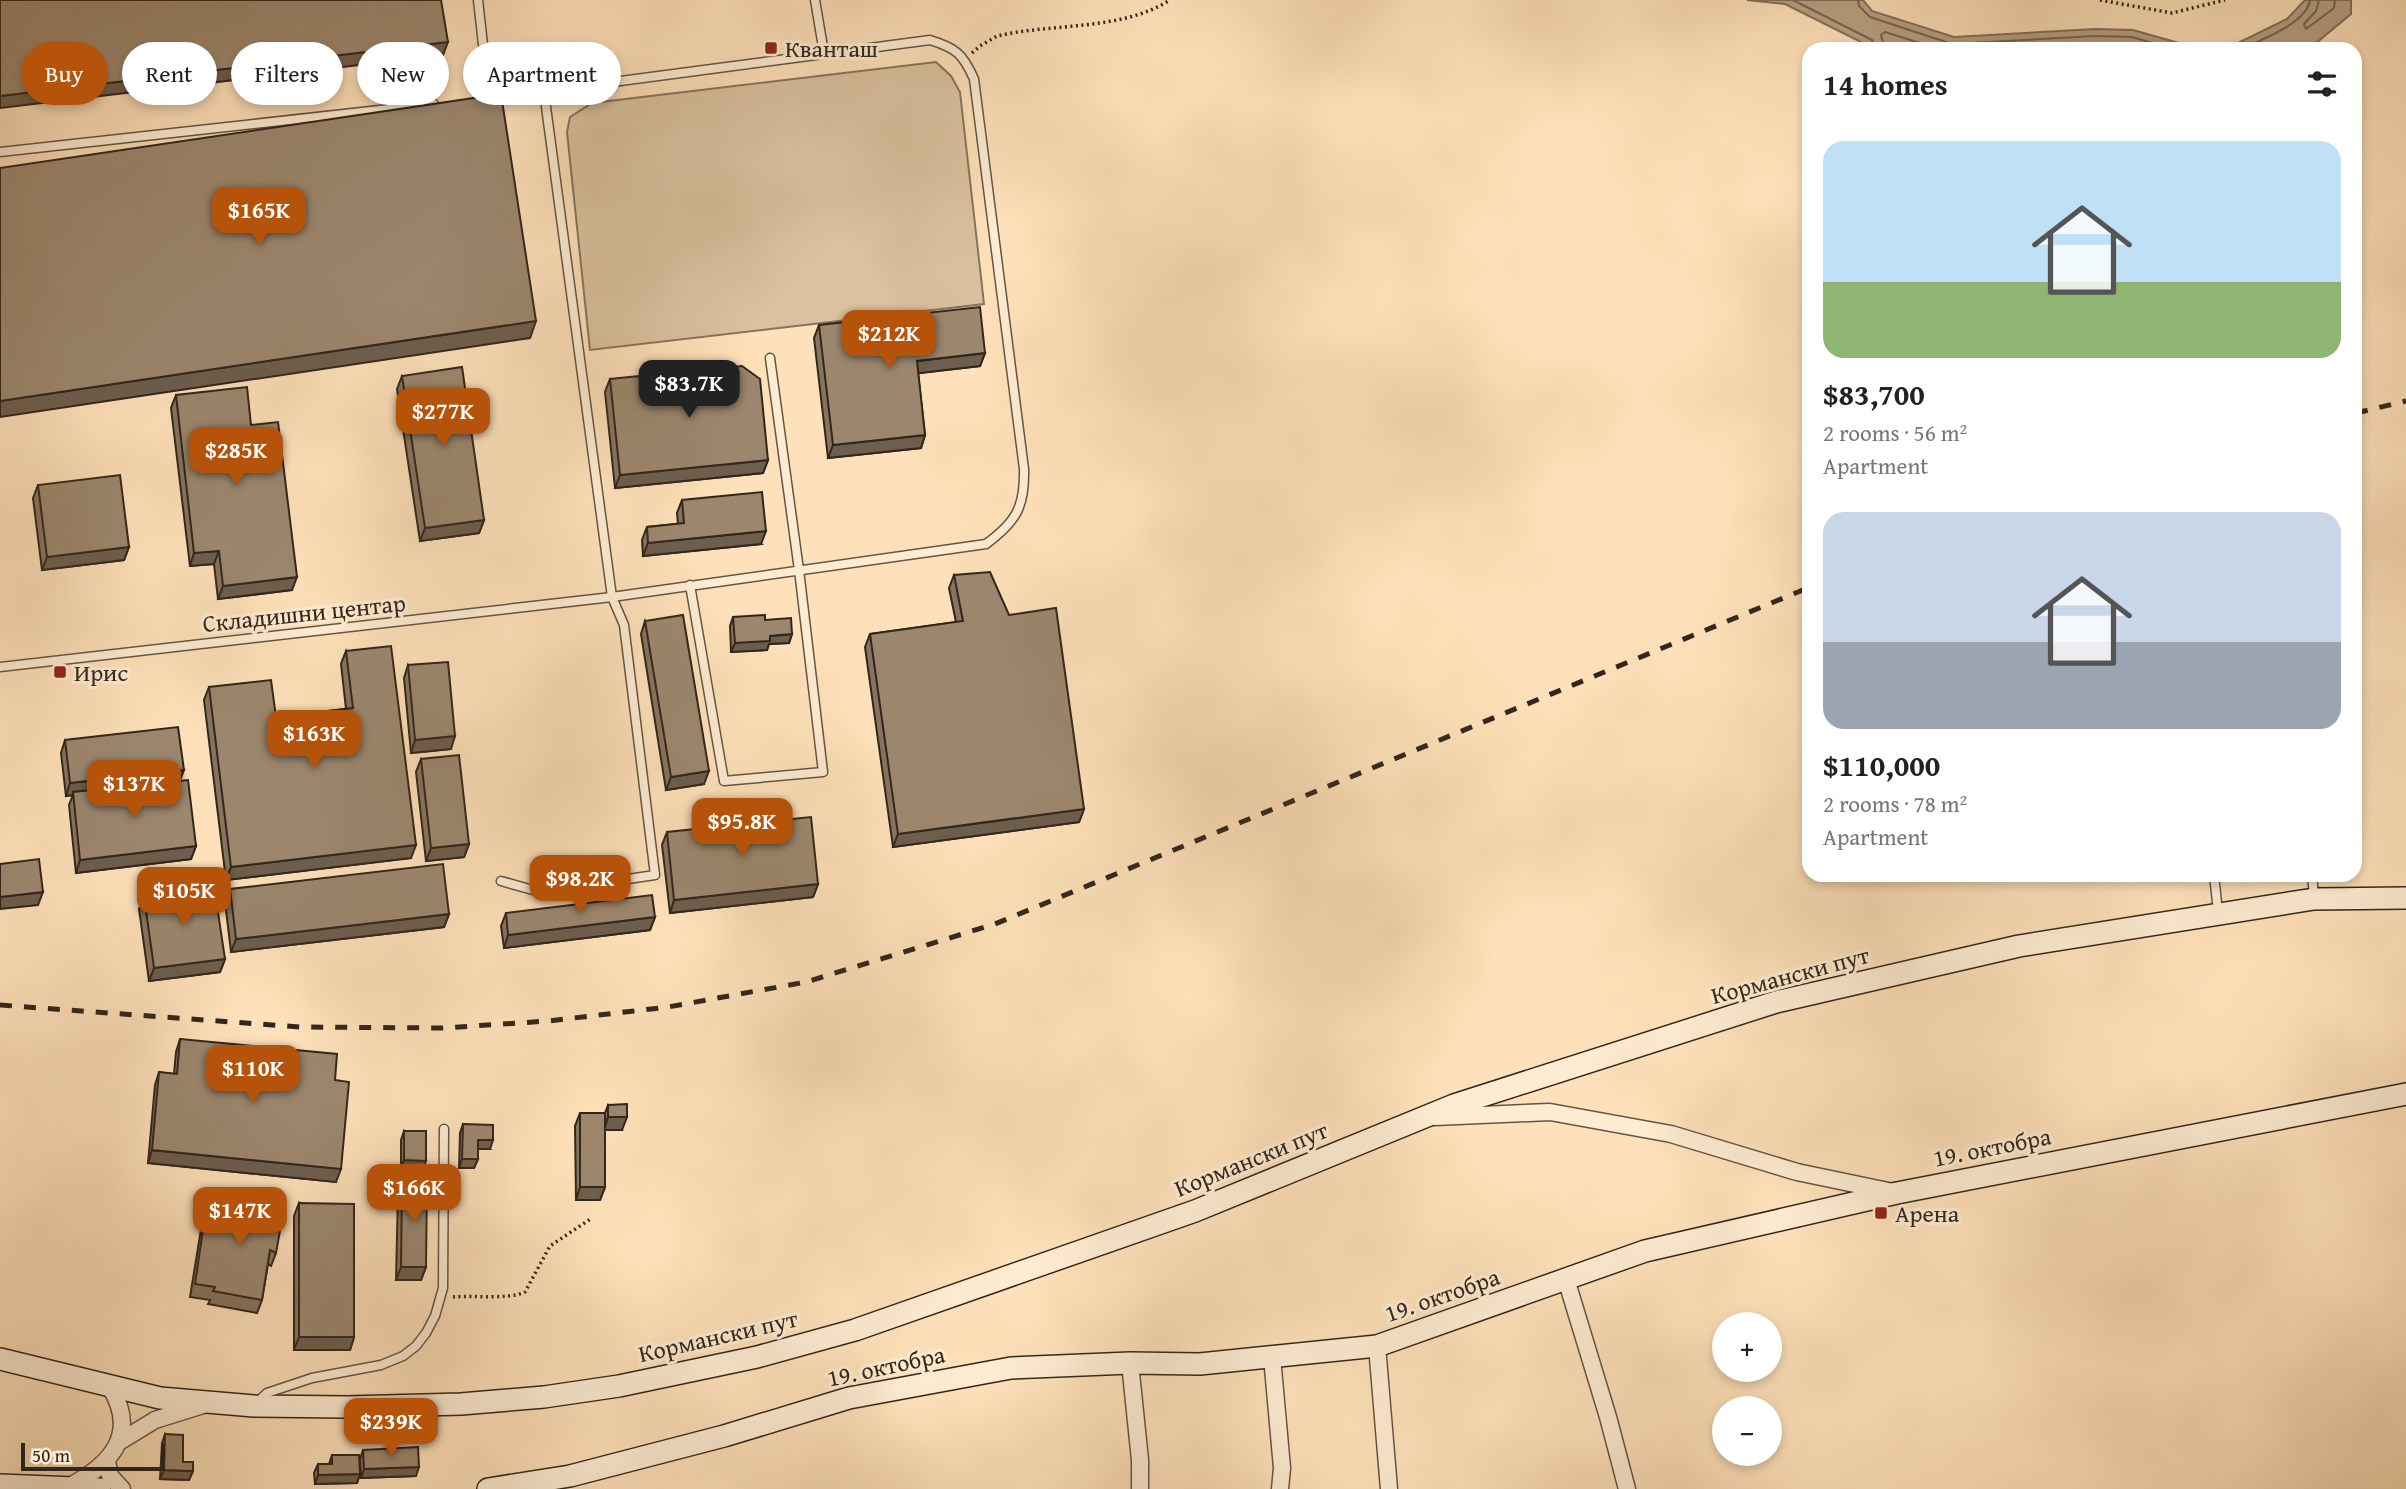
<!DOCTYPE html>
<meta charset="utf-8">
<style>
:root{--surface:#fff;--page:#f2f2f2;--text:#222;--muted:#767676;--accent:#b45309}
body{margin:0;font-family:"Gentium Book Plus",serif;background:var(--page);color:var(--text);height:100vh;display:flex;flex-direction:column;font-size:26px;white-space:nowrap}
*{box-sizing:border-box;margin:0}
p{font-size:23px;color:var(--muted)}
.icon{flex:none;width:38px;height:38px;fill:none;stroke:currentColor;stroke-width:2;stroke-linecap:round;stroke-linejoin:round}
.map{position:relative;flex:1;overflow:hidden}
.details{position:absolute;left:1802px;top:42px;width:560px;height:840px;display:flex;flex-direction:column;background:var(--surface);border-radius:21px;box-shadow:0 4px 10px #0003}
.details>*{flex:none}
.top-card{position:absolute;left:21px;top:42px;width:665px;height:63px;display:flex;gap:14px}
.fabs{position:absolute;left:1712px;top:1312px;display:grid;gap:14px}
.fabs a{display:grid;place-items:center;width:70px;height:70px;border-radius:50%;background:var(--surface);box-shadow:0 4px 10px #0003;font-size:35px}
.scale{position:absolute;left:21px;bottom:18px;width:144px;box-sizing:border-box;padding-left:7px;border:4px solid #32261c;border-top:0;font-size:19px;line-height:24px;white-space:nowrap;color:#32261c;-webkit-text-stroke:5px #feecd2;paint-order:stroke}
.price{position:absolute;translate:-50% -60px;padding:0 16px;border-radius:14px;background:var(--accent);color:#fff;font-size:23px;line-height:46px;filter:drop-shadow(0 2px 4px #0008)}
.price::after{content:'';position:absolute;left:50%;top:42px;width:21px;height:16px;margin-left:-10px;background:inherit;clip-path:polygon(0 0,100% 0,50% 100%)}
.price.active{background:#222;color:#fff}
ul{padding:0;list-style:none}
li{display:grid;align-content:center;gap:14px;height:371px;padding:0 21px}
li span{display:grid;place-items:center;height:217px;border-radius:21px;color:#555}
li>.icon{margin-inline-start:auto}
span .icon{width:126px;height:126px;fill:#fffc;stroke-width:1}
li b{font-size:30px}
h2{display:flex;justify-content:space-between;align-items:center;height:84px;padding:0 21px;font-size:30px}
.tag{padding:0 24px;border-radius:32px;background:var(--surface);box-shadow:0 4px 10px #0003;font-size:24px;line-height:63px}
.tag.active{background:var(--accent);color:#fff}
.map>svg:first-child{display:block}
.green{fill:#dbc19f;stroke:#86745e;stroke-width:2}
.water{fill:#b9a184;stroke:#83705a;stroke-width:2}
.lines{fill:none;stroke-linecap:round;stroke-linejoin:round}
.shore{stroke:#766450;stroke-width:2}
.lane-casing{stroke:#655544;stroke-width:11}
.street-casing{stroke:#655544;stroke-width:19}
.secondary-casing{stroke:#32261c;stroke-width:24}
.path{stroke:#32261c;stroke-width:3.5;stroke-dasharray:2 3.5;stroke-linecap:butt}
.lane{stroke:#feecd2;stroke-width:8}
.street{stroke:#feecd2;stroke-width:16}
.secondary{stroke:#feecd2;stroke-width:21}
.rail{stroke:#32261c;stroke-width:5;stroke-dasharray:12 12;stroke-linecap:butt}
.wall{fill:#86745f;stroke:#32261c;stroke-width:2}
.shaded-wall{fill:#6d5e4d;stroke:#32261c;stroke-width:2}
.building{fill:#9c876e;stroke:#32261c;stroke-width:2}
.poi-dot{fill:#8f2418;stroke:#feecd2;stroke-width:2.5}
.labels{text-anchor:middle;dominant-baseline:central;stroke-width:6;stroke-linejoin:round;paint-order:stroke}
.poi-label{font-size:24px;fill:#32261c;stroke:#feecd2;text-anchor:start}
.street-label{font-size:24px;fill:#32261c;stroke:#feecd2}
</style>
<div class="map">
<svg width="2406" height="1489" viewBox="0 0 2406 1489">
<rect width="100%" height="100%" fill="#fee1ba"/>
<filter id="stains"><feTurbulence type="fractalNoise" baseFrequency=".00286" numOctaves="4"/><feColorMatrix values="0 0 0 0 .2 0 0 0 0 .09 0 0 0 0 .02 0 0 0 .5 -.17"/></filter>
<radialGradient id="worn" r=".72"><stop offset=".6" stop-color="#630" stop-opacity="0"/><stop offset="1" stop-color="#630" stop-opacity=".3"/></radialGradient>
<path class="green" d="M936,62L951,76L960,92L984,304L590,350L567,132L570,117L592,103Z"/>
<path class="water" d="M1747,0H1863L1872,11L1954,37L2095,29L2133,30L2179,43L2232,46L2287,19L2305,0H2351V14L2309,49H1875L1785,4Z"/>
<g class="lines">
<path class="shore" d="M1793,0L1872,40L1876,49
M1858,0L1859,6L1870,17L1952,44L2095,36L2132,37L2173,49
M2319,0L2316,11L2304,24L2306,29L2334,8L2335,0
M1885,49L1881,35L1885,32L1939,49
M2025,49C2062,47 2106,39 2142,49
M2241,49C2261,40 2307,23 2310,0"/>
<g class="lane-casing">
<path id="lane" d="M478,0L489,98
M815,0L824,53
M0,152L434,104
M690,585L724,781L823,772L799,570L770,358
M0,667L612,597L986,544C1016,522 1025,507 1024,469L974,79C963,54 956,48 930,40L492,98
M2214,875L2218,912
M2312,875L2314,896
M501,881L540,892L655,875L624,625L612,597L544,92
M256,1403L267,1393L312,1378L381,1365L403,1356L416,1346L426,1333L435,1316L443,1288L444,1129"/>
</g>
<g class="street-casing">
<path id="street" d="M1435,1117L1550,1112L1671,1134L1797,1172L1893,1192
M1566,1279L1608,1417L1627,1489
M1377,1346L1389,1489
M1272,1357L1282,1468L1280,1489
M1130,1363L1140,1460V1489
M119,1442L155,1420L203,1405
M107,1461L110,1476L122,1489
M68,1487C111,1465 139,1434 110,1387"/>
</g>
<g class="secondary-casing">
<path id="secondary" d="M0,1359L160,1398L254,1406L348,1407L461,1404L544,1397L619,1386L757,1357L855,1330L1195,1211L1454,1105L1776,1002L2019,946L2314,899L2406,898
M0,1485L100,1489
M488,1489L570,1476L724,1436L849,1398L1011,1368L1130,1363L1200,1364L1377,1346L1645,1251L1897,1193L2406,1094"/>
</g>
<path class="path" d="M2100,0L2172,13L2225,0
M972,53L980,46L997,36C1052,23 1122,31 1170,0
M453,1297C473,1295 508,1300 525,1292L550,1246L592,1218"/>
<use href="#lane" class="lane"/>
<use href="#street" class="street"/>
<use href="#secondary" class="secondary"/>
<path class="rail" d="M2356,413L2406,401
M0,1005L300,1027L443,1028L548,1021L668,1007L806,982L995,924L1810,587"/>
</g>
<path class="wall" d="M819,325L985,353L980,366L918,373L925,435L921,448L828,458L814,338Z
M402,376L484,520L479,533L420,541L397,389Z
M610,379L768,460L763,473L615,488L605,392Z
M176,395L251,425L292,590L218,599L214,564L190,566L171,408Z
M38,485L129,547L124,560L42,570L33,498Z
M682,500L761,544L643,556L642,540L647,527L678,524L677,513Z
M954,575L1084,809L1079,822L893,847L865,647L870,634L956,622L949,588Z
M733,617L765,620L792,634L789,643L769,644L767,650L731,652L730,626Z
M645,621L704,784L666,790L641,634Z
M346,651L411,858L226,880L204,700L209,687L276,717L346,709L341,664Z
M408,665L451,749L411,753L404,678Z
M65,740L180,781L196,846L191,859L76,873L69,805L73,795L66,796L61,753Z
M421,759L469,844L464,857L426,861L416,772Z
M667,832L818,884L813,897L670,913L662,845Z
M230,889L449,914L444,927L231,952L225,902Z
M144,896L225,959L220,972L149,981L139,909Z
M506,913L655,917L650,930L504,948L501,926Z
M180,1039L335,1080L336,1182L148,1163L155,1085L159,1072L174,1074L176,1052Z
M608,1105L622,1130H605V1187L600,1200H576L575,1126L580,1113H605Z
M463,1124L490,1149H478V1159L474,1168H459L460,1133Z
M404,1131L423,1169H401V1140Z
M402,1180L426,1267L421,1280H396L398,1193Z
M229,1194L276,1253L271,1266L268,1264L262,1300L257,1313L208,1304L210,1300L190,1297L201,1229L205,1216L223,1219L225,1207Z
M299,1203L354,1337L350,1350H294V1216Z
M165,1434L183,1462L193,1471L189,1480L160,1479L162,1443Z
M363,1450L416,1476L361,1478L360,1459Z
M332,1455L360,1474L357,1483L315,1484L314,1473L318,1464H329Z"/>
<path class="shaded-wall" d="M448,42L443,55L0,108V96Z
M536,321L530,338L0,417V401Z
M985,353L980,366L912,374L917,361Z
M925,435L921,448L828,458L833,445Z
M768,460L763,473L615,488L620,475Z
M484,520L479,533L420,541L425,528Z
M766,531L761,544L643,556L648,543Z
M129,547L124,560L42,570L47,557Z
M219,551L214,564L190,566L194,553Z
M297,577L292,590L218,599L223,586Z
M792,634L789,643L769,644L767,650L731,652L735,643L770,636Z
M455,736L451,749L411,753L415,740Z
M184,770L179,783L73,792V795L66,796L70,783Z
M709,771L704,784L666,790L671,777Z
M1084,809L1079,822L893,847L898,834Z
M469,844L464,857L426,861L431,848Z
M416,845L411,858L226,880L231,867Z
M196,846L191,859L76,873L80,860Z
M818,884L813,897L670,913L674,900Z
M43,892L38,905L0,909V897Z
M449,914L444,927L231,952L236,939Z
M655,917L650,930L504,948L508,935Z
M225,959L220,972L149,981L154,968Z
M608,1117H627L622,1130H604Z
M478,1140H493L490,1149H475Z
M152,1150L341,1169L336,1182L148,1163Z
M462,1159H478L474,1168H459Z
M404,1160L426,1161L423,1169H401Z
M580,1187H605L600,1200H576Z
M401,1267H426L421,1280H396Z
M299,1337H354L350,1350H294Z
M419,1467L416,1476L361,1478L364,1469Z
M164,1470L193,1471L189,1480L160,1479Z
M360,1474L357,1483L315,1484L318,1475Z"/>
<path class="building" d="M0,0H441L448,42L0,96Z
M501,94L536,321L0,401V168Z
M980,307L985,353L917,361L925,435L833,445L819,325Z
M742,366L760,379L768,460L620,475L610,379Z
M462,367L484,520L425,528L402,376Z
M247,387L251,425L278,422L297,577L223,586L219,551L194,553L176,395Z
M120,475L129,547L47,557L38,485Z
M762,492L766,531L648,543L647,527L684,523L682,500Z
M990,572L1009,615L1056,608L1084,809L898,834L870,634L963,621L954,575Z
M683,615L709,771L671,777L645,621Z
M765,615V620L791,618L792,634L770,636V641L735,643L733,617Z
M391,646L416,845L231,867L209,687L271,680L276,717L353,708L346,651Z
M448,662L455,736L415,740L408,665Z
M178,727L184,770L70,783L65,740Z
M459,755L469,844L431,848L421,759Z
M188,780L196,846L80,860L73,792Z
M811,817L818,884L674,900L667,832Z
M39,859L43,892L0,897V864Z
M443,864L449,914L236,939L230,889Z
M214,886L225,959L154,968L144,896Z
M652,895L655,917L508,935L506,913Z
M180,1039L337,1054L335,1080L349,1082L341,1169L152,1150L159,1072L177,1074Z
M627,1104V1117H608V1105Z
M580,1113H605V1187H580Z
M463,1124L493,1125V1140H478V1159H462Z
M404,1131H426V1161L404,1160Z
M402,1180H427L426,1267H401Z
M229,1194L285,1203L276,1253L270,1250L262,1300L213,1291L215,1287L195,1284L205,1216L225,1219Z
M299,1203L354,1204V1337H299Z
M165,1434L183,1435V1462H193V1471L164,1470Z
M418,1447L419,1467L364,1469L363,1450Z
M332,1455H359L360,1474L318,1475V1464H332Z"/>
<g class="poi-dot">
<rect x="764" y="41" width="14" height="14" rx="3.5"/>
<rect x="53" y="665" width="14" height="14" rx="3.5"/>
<rect x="1874" y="1206" width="14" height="14" rx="3.5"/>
</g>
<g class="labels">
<g class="poi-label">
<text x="785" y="48">Кванташ</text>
<text x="74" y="672">Ирис</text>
<text x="1895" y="1213">Арена</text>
</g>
<g class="street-label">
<text transform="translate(304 613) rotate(-6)">Складишни центар</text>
<text transform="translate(1790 975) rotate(-15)">Кормански пут</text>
<text transform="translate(1992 1147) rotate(-11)">19. октобра</text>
<text transform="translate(1251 1159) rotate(-22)">Кормански пут</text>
<text transform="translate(1442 1295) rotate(-19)">19. октобра</text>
<text transform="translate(718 1336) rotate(-13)">Кормански пут</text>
<text transform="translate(886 1366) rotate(-12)">19. октобра</text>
</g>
</g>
<rect width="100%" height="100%" filter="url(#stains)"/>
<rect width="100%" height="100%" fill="url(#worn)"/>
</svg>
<div class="fabs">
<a>+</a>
<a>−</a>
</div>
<div class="scale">50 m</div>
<b class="price" style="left:259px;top:247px">$165K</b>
<b class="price" style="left:889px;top:370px">$212K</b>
<b class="price active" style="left:689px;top:420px">$83.7K</b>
<b class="price" style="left:443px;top:448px">$277K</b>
<b class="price" style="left:236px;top:487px">$285K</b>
<b class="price" style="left:314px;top:770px">$163K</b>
<b class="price" style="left:134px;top:820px">$137K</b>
<b class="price" style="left:742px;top:858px">$95.8K</b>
<b class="price" style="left:580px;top:915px">$98.2K</b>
<b class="price" style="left:184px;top:927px">$105K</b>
<b class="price" style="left:253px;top:1105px">$110K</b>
<b class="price" style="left:414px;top:1224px">$166K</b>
<b class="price" style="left:240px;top:1247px">$147K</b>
<b class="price" style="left:391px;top:1458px">$239K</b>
<div class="top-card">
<a class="tag active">Buy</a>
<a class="tag">Rent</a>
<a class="tag">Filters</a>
<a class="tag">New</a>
<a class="tag">Apartment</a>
</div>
<section class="details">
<h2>14 homes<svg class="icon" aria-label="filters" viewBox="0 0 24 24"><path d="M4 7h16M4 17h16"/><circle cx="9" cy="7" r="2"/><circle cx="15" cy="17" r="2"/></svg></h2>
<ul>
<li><span style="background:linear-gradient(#bfe0f5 65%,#8fb573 0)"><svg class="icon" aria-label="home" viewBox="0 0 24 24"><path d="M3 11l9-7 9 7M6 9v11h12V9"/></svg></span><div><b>$83,700</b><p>2 rooms · 56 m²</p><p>Apartment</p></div></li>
<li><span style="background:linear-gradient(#c9d6e8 60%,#9aa5b1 0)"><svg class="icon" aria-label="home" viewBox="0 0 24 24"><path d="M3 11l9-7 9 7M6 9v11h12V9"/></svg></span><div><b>$110,000</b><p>2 rooms · 78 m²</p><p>Apartment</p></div></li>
</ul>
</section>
</div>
